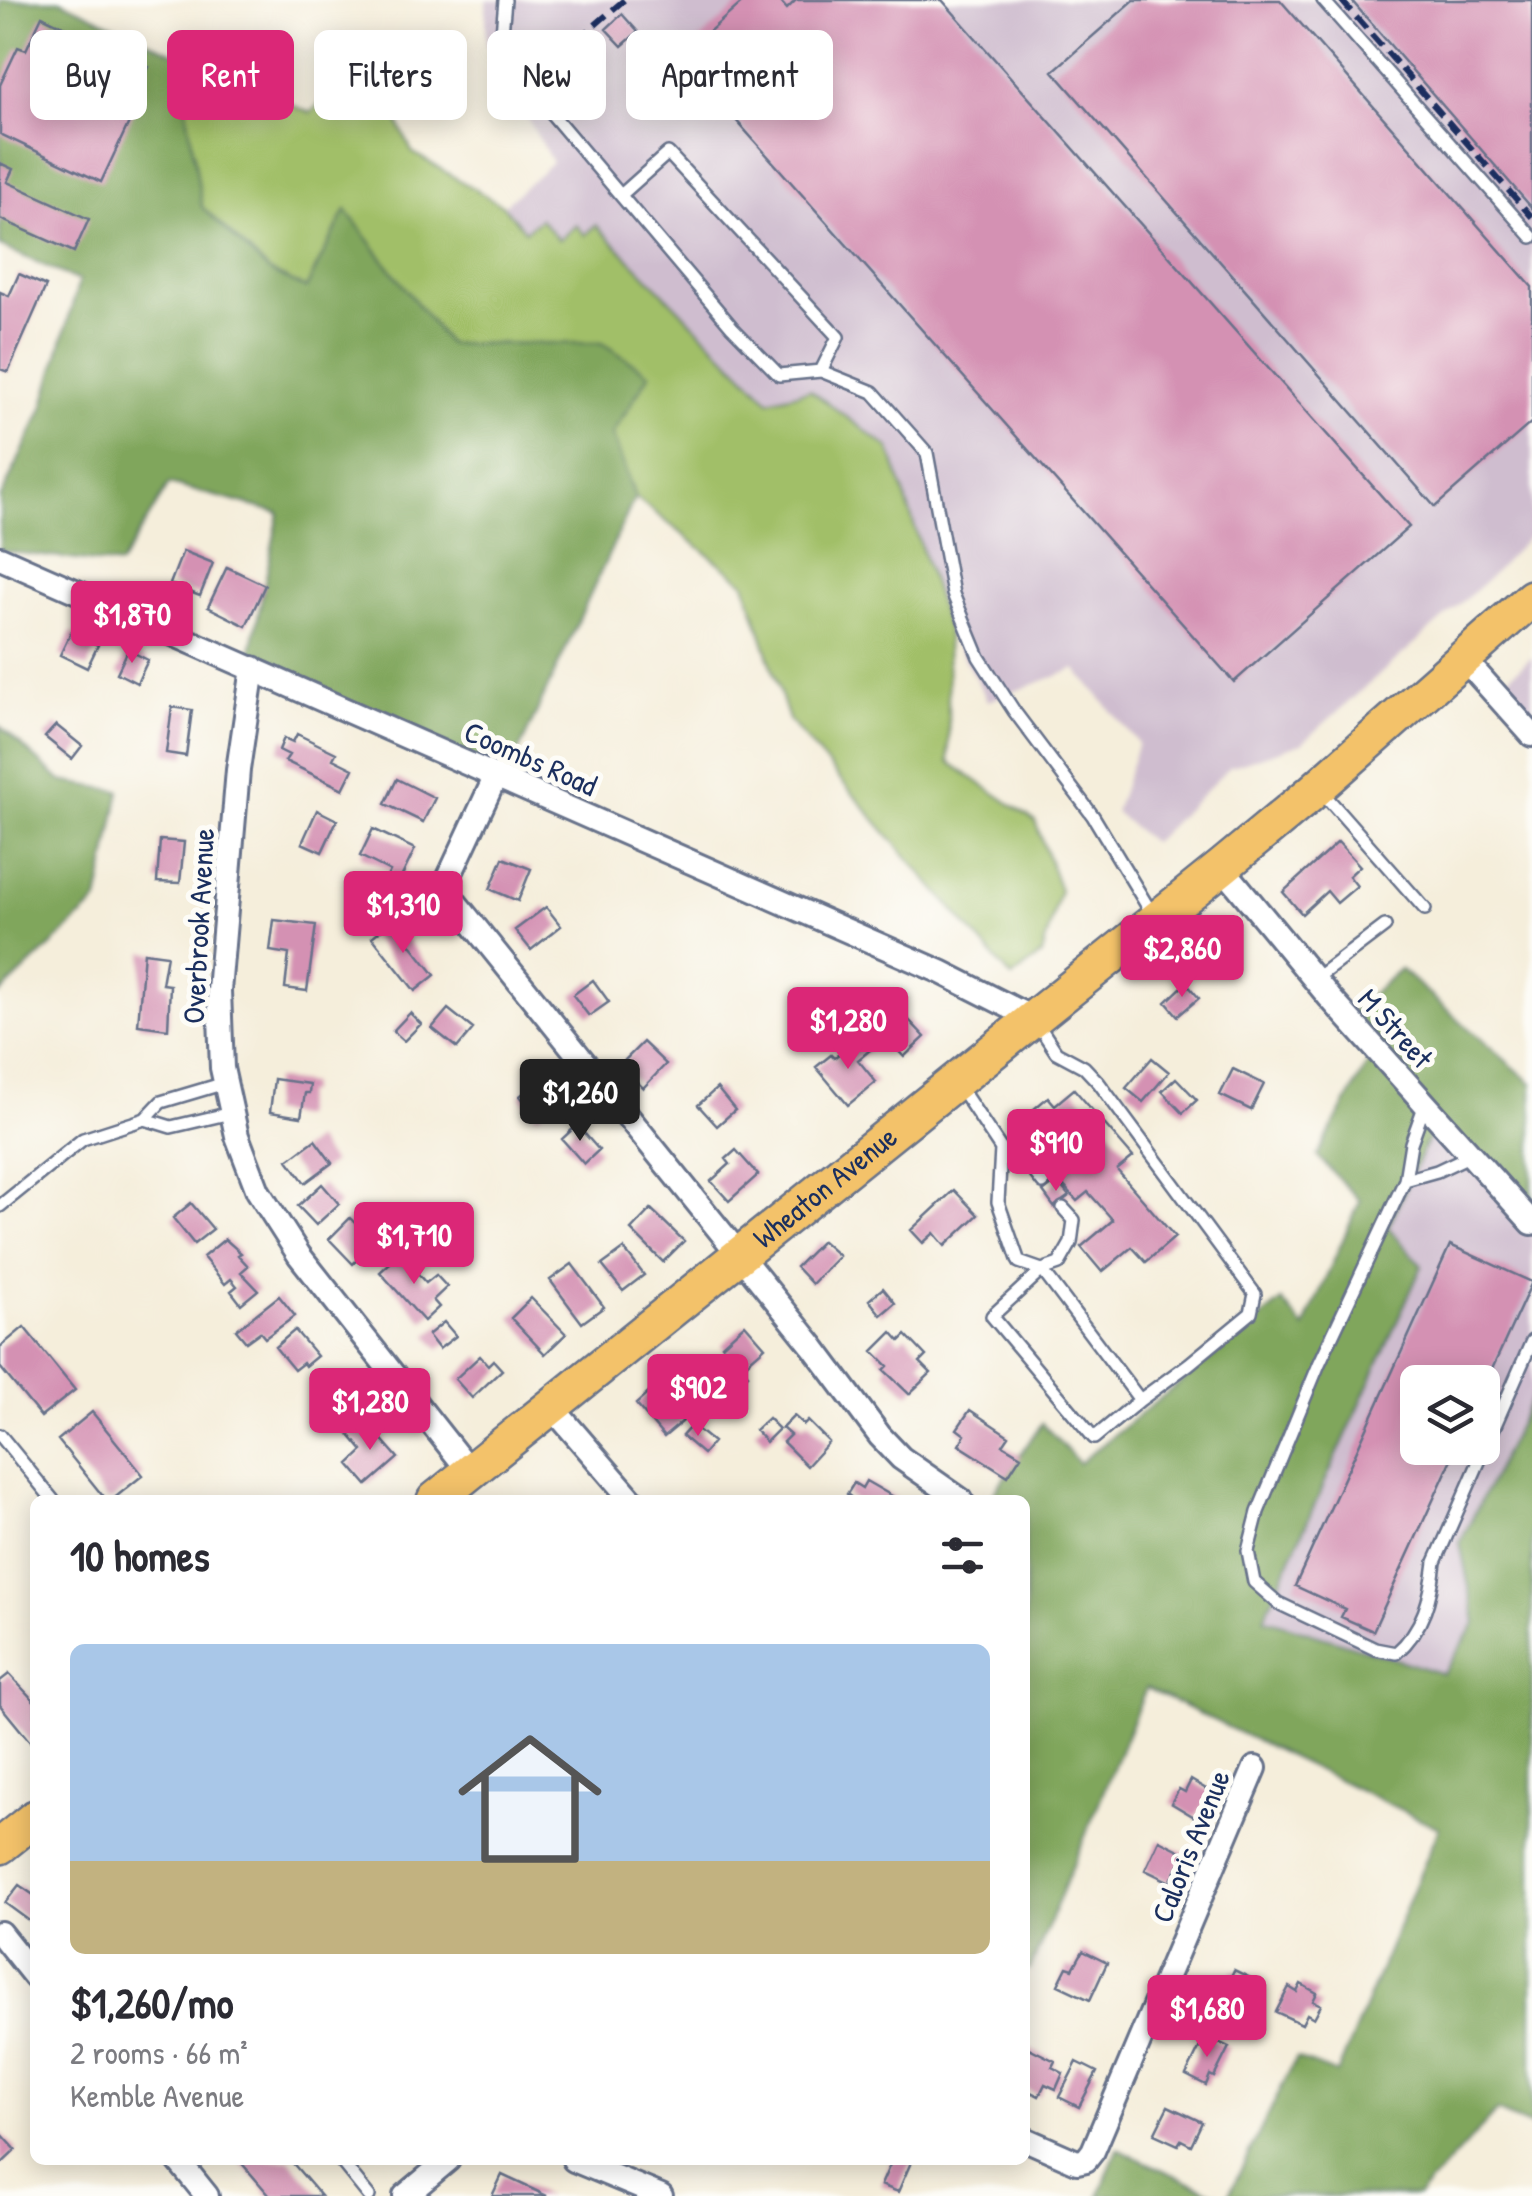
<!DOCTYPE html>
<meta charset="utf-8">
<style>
:root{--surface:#fff;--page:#f7f7f7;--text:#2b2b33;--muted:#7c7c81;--line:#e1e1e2;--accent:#db2777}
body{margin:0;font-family:"Patrick Hand",sans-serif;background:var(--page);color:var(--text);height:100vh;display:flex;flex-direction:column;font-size:38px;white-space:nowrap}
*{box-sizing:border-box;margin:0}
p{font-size:32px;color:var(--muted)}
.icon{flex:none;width:55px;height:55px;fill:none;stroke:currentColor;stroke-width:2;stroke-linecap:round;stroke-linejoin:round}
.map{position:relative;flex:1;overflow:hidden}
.details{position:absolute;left:30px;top:1495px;width:1000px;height:670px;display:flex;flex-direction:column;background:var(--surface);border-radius:15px;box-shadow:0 5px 25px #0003}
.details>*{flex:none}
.top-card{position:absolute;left:30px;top:30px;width:1000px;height:90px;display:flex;gap:20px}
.tools{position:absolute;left:1400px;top:1365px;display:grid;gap:20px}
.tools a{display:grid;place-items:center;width:100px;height:100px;border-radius:15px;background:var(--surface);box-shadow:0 5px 25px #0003;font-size:50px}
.price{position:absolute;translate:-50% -85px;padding:0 22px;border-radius:10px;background:var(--accent);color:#fff;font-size:32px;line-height:65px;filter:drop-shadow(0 2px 5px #0008)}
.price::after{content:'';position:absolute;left:50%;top:60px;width:30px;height:22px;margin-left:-15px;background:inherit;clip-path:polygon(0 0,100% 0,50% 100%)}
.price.active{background:#222;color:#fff}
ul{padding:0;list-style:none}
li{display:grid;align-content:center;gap:20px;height:530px;padding:0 40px}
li+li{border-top:2px solid var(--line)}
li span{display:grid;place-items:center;height:310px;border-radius:15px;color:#555}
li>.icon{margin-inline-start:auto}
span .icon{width:180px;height:180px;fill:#fffc;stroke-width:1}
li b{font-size:42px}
h2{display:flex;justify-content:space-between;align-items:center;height:120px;padding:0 40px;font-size:42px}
.pill{padding:0 35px;border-radius:15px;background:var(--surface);box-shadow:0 5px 25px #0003;font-size:35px;line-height:90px}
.pill.active{background:var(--accent);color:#fff}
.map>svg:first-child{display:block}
.industrial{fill:#cfbdcf;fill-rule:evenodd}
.green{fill:#a1bf67;stroke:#5e7762;stroke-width:2.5}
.forest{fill:#80a65c;stroke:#4e6a5d;stroke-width:2.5}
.building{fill:#d491b3}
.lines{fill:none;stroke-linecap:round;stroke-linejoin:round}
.service-casing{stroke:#67728a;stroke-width:16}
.minor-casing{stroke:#67728a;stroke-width:28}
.primary-casing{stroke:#67728a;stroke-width:40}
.service{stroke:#fff;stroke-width:11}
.minor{stroke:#fff;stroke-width:22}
.primary{stroke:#f3c26a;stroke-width:35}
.rail{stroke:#1b2f5e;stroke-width:6;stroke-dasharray:15 8;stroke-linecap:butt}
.labels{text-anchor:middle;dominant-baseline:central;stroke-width:10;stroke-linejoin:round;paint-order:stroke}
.street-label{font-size:30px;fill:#1b2f5e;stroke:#fdfcf7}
</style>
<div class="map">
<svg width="1532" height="2196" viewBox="0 0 1532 2196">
<rect width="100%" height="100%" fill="#fdfcf7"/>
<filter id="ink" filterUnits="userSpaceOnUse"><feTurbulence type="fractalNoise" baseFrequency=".01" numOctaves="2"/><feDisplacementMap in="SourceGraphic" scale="20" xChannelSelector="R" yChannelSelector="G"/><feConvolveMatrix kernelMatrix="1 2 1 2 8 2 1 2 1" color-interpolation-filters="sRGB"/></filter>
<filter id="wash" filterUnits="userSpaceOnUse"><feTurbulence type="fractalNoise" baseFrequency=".0048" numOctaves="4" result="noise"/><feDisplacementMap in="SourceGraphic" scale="40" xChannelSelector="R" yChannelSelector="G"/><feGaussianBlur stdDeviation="2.25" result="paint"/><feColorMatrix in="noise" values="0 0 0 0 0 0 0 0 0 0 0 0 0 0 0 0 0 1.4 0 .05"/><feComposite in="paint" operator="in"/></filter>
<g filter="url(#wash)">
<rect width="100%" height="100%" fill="#f5eedb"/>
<path class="industrial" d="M486,0H1532V533L1488,579L1302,743L1230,767L1152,843L1115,812L1138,743L1076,669L988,701L947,629L890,448L769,400L597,225L585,235L559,240L525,231L503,206L552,162L486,44Z
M1532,657V731L1495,689Z
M1438,1119L1532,1226V1397L1460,1543L1476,1623L1443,1675L1264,1618L1422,1267L1388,1227ZM1418,1382H1482V1448H1418Z"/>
<path class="green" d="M178,55L310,113L346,80L384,91L412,152L503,206L525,231L540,219L559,240L576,225L585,235L596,225L769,400L810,390L890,449L947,629L949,762L1035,821L1060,890L1042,954L1012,978L789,720L745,583L635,497L612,434L649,374L602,343L448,344L346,211L306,289L269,271L201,207Z"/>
<path class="forest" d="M0,0H60L178,55L202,207L269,271L306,288L346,210L448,344L602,343L650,374L612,434L635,497L507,777L248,665L279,513L169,484L120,565L0,551V499L43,408L79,281L0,246Z
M0,726L61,781L120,791L98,901L0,994Z
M1400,969L1532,1083V1226L1437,1120L1388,1227L1422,1266L1264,1618L1443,1674L1476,1623L1460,1543L1532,1397V2126L1497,2111L1418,2196H1228L1296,2058L1337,2074L1439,1828L1146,1688L1030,1970L1025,1968V1500H989L1042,1423L1079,1463L1282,1301L1304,1328L1360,1201L1317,1156L1376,1048L1347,1015Z
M1117,2149L1221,2196H1099Z"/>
<g id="blocks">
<path class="building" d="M745,0H779L787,9L796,0H942L1409,527L1234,682L680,57Z
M1134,0H1280L1532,287V422L1435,507L1053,71Z
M1351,0H1532V208Z
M622,14L638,32L622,46L606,29Z
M42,16L149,67L135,96L140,99L101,182L0,134V85L18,47L26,50Z
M0,163L13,169L7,182L89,219L74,252L0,219Z
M19,274L46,286L8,372L0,369V292L9,296Z
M183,551L213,563L200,596L170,584Z
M227,567L265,585L246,626L208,607Z
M71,632L98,645L87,668L60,655Z
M128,650L148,660L137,683L117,673Z
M172,707L192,710L186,756L166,753Z
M56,725L82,746L72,759L45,737Z
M297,734L336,753L333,759L353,769L343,789L285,761L289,755L279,750L284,738L293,742Z
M397,779L435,798L423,822L385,804Z
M317,810L337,820L322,852L302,843Z
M373,829L415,849L397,886L385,881L390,871L360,856Z
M160,840L184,842L180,883L157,882Z
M1338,842L1360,866L1349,876L1357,886L1337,903L1327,891L1302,914L1283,892Z
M503,858L531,869L518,901L490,889Z
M546,907L561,926L531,950L515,930Z
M274,920L316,925L307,991L285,988L289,954L270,951Z
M392,921L435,975L415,991L372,937Z
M144,952L167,955L162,984L170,985L168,1029L138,1025Z
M593,980L609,1002L589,1016L573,995Z
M1186,983L1199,998L1178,1016L1166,1002Z
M846,990L857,1003L834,1023L822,1010Z
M448,1009L473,1029L457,1048L432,1028Z
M410,1013L421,1024L404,1041L393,1031Z
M908,1019L925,1037L904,1057L887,1039Z
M859,1037L870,1050L858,1060L876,1082L848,1105L816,1067L831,1055L834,1058Z
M643,1042L666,1064L643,1088L620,1065Z
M1152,1058L1169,1072L1143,1102L1126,1088Z
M1233,1069L1264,1084L1251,1110L1220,1095Z
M548,1074L565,1094L537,1116L520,1096Z
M1176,1078L1197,1100L1183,1113L1162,1091Z
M274,1079L310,1084L309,1093H305L301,1117L270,1112Z
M717,1088L735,1110L717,1126L698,1105Z
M1074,1089L1133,1157L1117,1170L1175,1237L1146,1262L1132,1247L1102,1272L1081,1247L1113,1220L1088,1192L1077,1201L1013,1127L1048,1097L1055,1105Z
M577,1125L599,1150L584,1164L562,1139Z
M315,1140L332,1163L305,1183L288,1160Z
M736,1150L758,1175L729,1201L711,1181L730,1164L726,1159Z
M1057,1181L1069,1196L1054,1207L1043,1192Z
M322,1184L339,1204L316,1225L298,1206Z
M954,1190L978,1215L945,1246L934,1233L923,1243L911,1230Z
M191,1203L213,1229L194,1244L173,1218Z
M651,1209L684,1241L663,1262L631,1230Z
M350,1218L374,1243L353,1264L329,1239Z
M225,1239L241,1253L238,1255L248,1266L241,1272L258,1290L241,1304L231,1291L237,1286L231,1279L225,1284L203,1257Z
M822,1241L839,1256L812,1284L796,1267Z
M1450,1245L1532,1282L1482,1391V1382H1418V1448H1457L1373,1631L1341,1617L1345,1609L1295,1586Z
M624,1249L644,1275L623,1291L602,1265Z
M400,1254L426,1283L436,1275L447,1287L433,1300L439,1307L424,1321L380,1272Z
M572,1264L604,1307L582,1323L550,1280Z
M883,1288L895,1303L881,1315L869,1300Z
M279,1296L295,1316L265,1338L260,1332L246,1342L236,1330Z
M531,1298L566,1334L545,1354L511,1318Z
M444,1322L456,1336L439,1349L428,1335Z
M745,1324L765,1347L742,1367L748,1374L732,1388L715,1369L730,1355L722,1345Z
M24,1327L75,1390L41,1417L0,1367V1347Z
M295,1330L317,1356L305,1366L303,1363L294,1370L275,1347Z
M892,1332L900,1341L906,1335L926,1356L920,1362L931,1373L909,1394L884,1370L888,1366L873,1351Z
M480,1356L488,1365L493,1360L502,1370L472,1398L455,1379Z
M697,1365L717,1395L696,1409L675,1380Z
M654,1388L683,1421L664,1437L636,1404Z
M970,1410L1009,1436L1003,1445L1021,1456L1008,1476L959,1445L965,1435L957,1429Z
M92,1412L143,1475L112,1500H106L58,1440Z
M794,1416L804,1425L808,1421L829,1442L807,1466L783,1442L790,1435L782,1428Z
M768,1418L779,1429L766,1442L755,1430Z
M364,1419L398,1458L367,1485L349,1464L363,1451L348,1433Z
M692,1425L713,1442L703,1454L682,1436Z
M866,1481L899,1500H854L847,1494L854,1483L862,1488Z
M9,1674L35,1702V1740L31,1743L0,1705V1681Z
M1191,1780L1211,1792L1196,1818L1171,1803L1179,1789L1185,1792Z
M1159,1840L1185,1853L1170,1882L1145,1870Z
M19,1885L35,1896V1925L5,1903Z
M1083,1951L1107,1963L1090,2000L1058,1985L1067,1967L1073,1969Z
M1234,1970L1257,1981L1242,2013L1219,2002Z
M1301,1984L1317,1993L1313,2001L1321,2005L1314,2018L1307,2014L1302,2024L1276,2012L1289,1987L1297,1992Z
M1205,2036L1229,2047L1214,2077L1210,2075L1206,2085L1186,2075Z
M1029,2048L1055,2061L1052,2067L1063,2073L1056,2089L1045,2084L1039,2096L1025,2089V2057Z
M1077,2062L1097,2072L1079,2107L1059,2097Z
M1168,2106L1202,2122L1191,2145L1181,2140L1178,2145L1154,2134Z
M0,2132L16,2150L0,2165Z
M239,2160H290L321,2196H270Z
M892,2160H912L898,2192L881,2185Z
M502,2175L547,2196H492Z"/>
</g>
</g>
<g filter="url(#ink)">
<use href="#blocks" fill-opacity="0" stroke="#67728a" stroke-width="2.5"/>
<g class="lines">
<g class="service-casing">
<path id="service" d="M505,0L502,33L518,74L732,327L779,375L821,371L873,392L927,453L953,594L979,657L1014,711L1093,816L1154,917
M1323,0L1532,237
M621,195L668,153L838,337L821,371
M1322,792L1425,909
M1315,979L1385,926
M1037,1023L1056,1052L1084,1067L1099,1083L1255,1294L1251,1313L1189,1364L1140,1400
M959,1086L1001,1149L998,1202L1019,1262L1042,1270L1140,1400L1094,1438L992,1316L1042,1270L1059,1264L1071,1243L1074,1220L1063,1208
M1425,1104L1411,1143L1405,1180L1437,1171L1471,1155
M145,1119L171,1127L231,1113
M1001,1149L1021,1155L1043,1183
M1405,1180L1319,1364L1258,1512L1248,1551L1254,1582L1278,1603L1375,1649L1396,1653C1424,1629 1431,1597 1435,1562L1532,1341
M0,1206L83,1139L145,1119L161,1102L225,1083
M0,1435L53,1500
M340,2160L369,2196"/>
</g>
<g class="minor-casing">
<path id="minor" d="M0,558L941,972L1034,1019
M1464,659L1532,735
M253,668L238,770L219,991L222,1068L237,1136L258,1191L299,1255L470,1472
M496,776L449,877L447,886L450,896L812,1345L880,1436L901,1458L961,1500
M1222,867L1330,998L1532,1223
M551,1406L632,1500
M0,1933L35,1977
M1025,2139L1077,2162L1086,2160L1093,2151L1255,1768
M178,2160L207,2196
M574,2160L661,2196
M405,2196L448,2160"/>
</g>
<g class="primary-casing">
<g id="primary">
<path id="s1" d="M435,1500L1222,867L1309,795L1532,598"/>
<path d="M0,1846L35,1818"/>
</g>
</g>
<use href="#service" class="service"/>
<use href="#minor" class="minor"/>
<use href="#primary" class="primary"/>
<path class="rail" d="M1341,0L1532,217
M543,70L624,0"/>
</g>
</g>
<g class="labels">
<g class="street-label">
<text transform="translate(531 758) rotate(24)">Coombs Road</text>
<text transform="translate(198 926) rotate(-87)">Overbrook Avenue</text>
<text transform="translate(1396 1028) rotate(48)">M Street</text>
<text stroke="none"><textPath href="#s1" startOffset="500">Wheaton Avenue</textPath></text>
<text transform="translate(1190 1846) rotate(-68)">Caloris Avenue</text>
</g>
</g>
</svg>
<div class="tools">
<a><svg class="icon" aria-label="layers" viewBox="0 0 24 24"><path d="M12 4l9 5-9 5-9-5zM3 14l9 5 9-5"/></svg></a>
</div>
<b class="price" style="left:132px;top:666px">$1,870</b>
<b class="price" style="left:403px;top:956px">$1,310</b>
<b class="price" style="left:1182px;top:1000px">$2,860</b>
<b class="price" style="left:848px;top:1072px">$1,280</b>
<b class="price active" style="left:580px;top:1144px">$1,260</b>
<b class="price" style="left:1056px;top:1194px">$910</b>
<b class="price" style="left:414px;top:1287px">$1,710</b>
<b class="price" style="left:698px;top:1439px">$902</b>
<b class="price" style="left:370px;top:1453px">$1,280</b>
<b class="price" style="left:1207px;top:2060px">$1,680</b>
<div class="top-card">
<a class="pill">Buy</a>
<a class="pill active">Rent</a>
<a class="pill">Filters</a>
<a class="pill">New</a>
<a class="pill">Apartment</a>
</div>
<section class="details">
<h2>10 homes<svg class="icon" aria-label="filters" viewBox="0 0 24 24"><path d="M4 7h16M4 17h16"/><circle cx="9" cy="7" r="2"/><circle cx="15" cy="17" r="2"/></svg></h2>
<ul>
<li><span style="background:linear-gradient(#a9c7e8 70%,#c2b280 0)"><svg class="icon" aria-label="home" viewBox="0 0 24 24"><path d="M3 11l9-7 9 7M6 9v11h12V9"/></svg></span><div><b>$1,260/mo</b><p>2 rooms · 66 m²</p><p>Kemble Avenue</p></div></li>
</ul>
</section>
</div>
